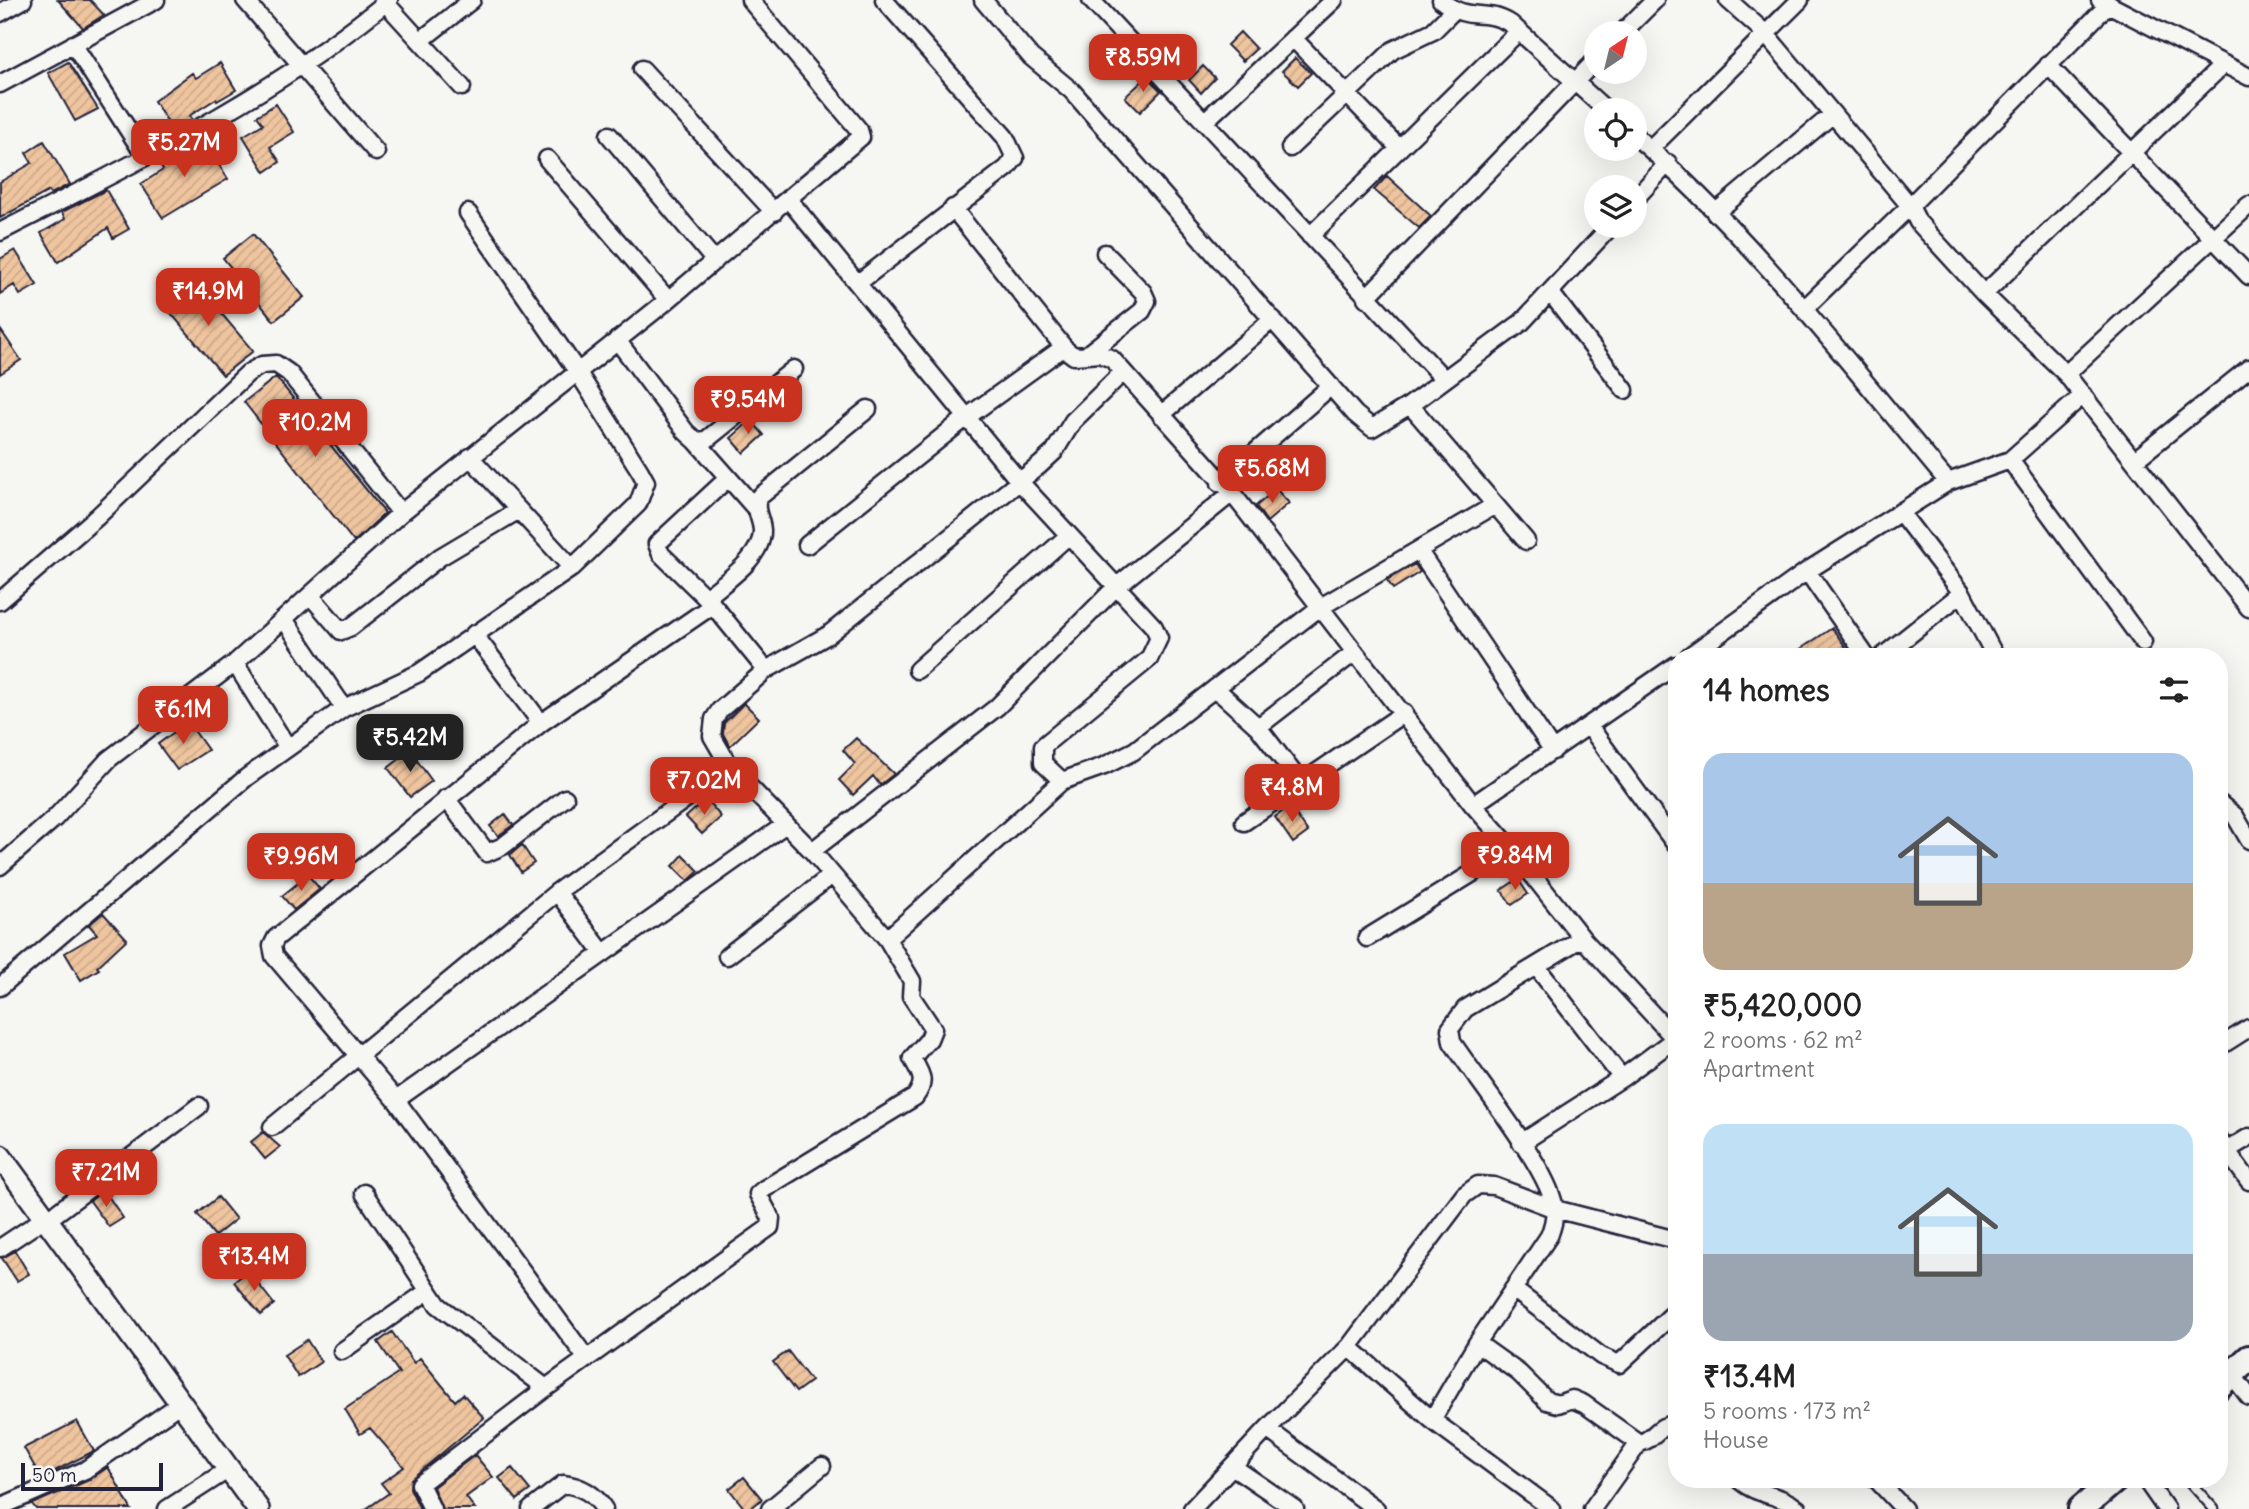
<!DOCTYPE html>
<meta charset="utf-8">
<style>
:root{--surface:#fff;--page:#f2f2f2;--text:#222;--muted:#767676;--accent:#c8321e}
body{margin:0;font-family:Delius,sans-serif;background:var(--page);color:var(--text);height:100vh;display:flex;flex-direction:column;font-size:26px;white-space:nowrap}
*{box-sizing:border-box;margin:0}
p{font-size:23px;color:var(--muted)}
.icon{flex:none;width:38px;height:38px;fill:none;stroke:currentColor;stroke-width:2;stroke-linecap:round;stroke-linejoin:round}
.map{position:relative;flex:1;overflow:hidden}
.panel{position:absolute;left:1668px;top:648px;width:560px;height:840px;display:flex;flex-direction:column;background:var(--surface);border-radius:28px;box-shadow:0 7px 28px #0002}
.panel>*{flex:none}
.needle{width:46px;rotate:35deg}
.tools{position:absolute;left:1584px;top:21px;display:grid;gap:14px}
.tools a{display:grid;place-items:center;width:63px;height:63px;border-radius:50%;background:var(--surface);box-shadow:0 7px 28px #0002;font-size:35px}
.scale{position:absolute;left:21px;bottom:18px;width:142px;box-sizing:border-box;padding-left:7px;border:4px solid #22223b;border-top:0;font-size:19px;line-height:24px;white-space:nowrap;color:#22223b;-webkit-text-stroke:5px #f6f6f2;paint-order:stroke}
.price{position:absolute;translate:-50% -60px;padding:0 16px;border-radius:14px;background:var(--accent);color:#fff;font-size:23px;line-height:46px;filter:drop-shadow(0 2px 4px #0008)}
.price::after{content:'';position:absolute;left:50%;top:42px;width:21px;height:16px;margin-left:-10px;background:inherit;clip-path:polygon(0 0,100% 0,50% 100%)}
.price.current{background:#222;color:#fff}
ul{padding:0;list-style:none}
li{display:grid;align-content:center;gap:14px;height:371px;padding:0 35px}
li span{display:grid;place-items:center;height:217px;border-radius:21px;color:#555}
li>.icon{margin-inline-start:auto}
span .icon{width:126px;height:126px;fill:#fffc;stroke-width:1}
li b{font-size:30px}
h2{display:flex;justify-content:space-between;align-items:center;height:84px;padding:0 35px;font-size:30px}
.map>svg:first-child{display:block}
.building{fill:url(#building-hatch);stroke:#22223b;stroke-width:2}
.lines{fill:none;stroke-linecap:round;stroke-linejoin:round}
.lane-casing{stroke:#22223b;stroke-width:13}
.street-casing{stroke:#22223b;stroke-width:21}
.secondary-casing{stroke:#22223b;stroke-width:26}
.primary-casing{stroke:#22223b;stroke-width:30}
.lane{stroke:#f6f6f2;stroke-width:8}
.street{stroke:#f6f6f2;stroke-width:16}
.secondary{stroke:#f6f6f2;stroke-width:21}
.primary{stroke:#f6f6f2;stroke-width:24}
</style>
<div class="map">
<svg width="2249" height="1509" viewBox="0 0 2249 1509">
<defs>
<pattern id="building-hatch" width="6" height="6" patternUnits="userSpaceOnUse" patternTransform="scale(1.75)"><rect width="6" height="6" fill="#efc59f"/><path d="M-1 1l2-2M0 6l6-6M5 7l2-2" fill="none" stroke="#cda98a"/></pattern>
</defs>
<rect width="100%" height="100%" fill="#f6f6f2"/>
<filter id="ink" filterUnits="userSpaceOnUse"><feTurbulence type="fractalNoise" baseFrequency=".0143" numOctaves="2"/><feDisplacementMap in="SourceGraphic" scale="14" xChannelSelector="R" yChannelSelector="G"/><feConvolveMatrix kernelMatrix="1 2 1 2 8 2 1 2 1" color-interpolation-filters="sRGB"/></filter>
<g filter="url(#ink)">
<path class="building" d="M58,0H90L104,15L83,28Z
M1240,32L1256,49L1243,61L1227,45Z
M1126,53L1137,65L1127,75L1115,63Z
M1295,58L1311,73L1298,86L1282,71Z
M68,62L98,109L75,121L48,73Z
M220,63L236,90L217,101L216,99L189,116L192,120L173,130L154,101L192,73L196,78Z
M1203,66L1215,78L1201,93L1189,80Z
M1147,77L1161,91L1140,112L1125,97Z
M276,104L294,132L270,147L280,162L265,172L243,136L263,124L257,116Z
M202,138L228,179L163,218L141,184L163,170L160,165Z
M44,141L70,184L51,194L49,191L0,218V182L32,163L26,153Z
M1387,176L1431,216L1419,228L1374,190Z
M106,190L129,229L113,238L108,228L58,262L41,233L65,219L62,212Z
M253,234L304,297L274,321L223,258Z
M15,250L37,285L20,295L14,285L0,294V259Z
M194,281L253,351L223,375L164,305Z
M0,329L21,360L0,374Z
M276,377L385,513L354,542L244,402Z
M751,420L764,435L744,453L731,438Z
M1276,489L1289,503L1267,522L1256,506Z
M1415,564L1420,572L1393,589L1387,580Z
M1832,628L1847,649L1836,656H1790Z
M744,703L759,718L730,746L723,734L724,723Z
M188,722L208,750L177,770L158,744Z
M856,738L894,774L880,785L873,776L853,795L839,780L855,764L843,750Z
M410,751L432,781L410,797L388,768Z
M706,799L721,817L702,834L686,817Z
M1290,806L1308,832L1293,843L1275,817Z
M505,814L513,825L498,836L490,826Z
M522,845L534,863L521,872L510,855Z
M683,855L699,871L688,881L673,866Z
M308,875L320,889L294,910L282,896Z
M1518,879L1528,894L1512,905L1501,890Z
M103,913L127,939L97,967L99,969L81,980L65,953L97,934L89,925Z
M263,1132L280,1147L265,1159L251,1142Z
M104,1190L123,1218L109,1227L90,1201Z
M218,1197L236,1219L215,1236L197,1214Z
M15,1251L29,1274L17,1281L2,1258Z
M248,1271L274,1304L261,1315L234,1282Z
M392,1332L414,1363L420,1358L455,1401L463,1394L484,1418L411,1479L410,1488L420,1509H366L389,1493L381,1483L404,1467L370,1428L360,1434L345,1409L399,1373L378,1342Z
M307,1340L321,1362L298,1377L284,1355Z
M788,1351L811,1381L796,1392L773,1362Z
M77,1421L94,1451L41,1478L24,1448Z
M475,1455L493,1477L466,1497L475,1509H442L433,1487Z
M108,1467L131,1509H36L32,1504L89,1480Z
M512,1468L530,1490L517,1500L499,1478Z
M744,1477L762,1499L750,1509H745L729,1489Z"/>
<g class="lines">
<g class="lane-casing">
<path id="lane" d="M2187,1479L2214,1509"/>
</g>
<g class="street-casing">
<path id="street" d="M245,0L376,152
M383,0L462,87
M983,0L1031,57L1072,91L1355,414L1372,428L1410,405L1522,322L1611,226
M1091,0L1443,378
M1441,0C1469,24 1485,7 1511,24L1606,110
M1728,0L1764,32L1910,206L1918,222L1984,294L2066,374L2249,608
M2100,0L2249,77
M0,13L23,0
M1622,33L1655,0
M1293,38L1398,147
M420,41L472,0
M73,44L145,156
M2048,65L2249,276
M642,69L774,212
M0,84L156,0
M1204,122L1334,0
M609,135L715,261
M1634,135C1752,236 1848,363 1948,482
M1290,148L1393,50L1433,31L1454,10
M1651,148L1800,0
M547,159L668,300
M789,200L1019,481L1154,627L1159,638L1149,659L1043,746V763L1062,781
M1634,200L1668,163
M953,208L1066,350L1074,356L1100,354L1112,359L1232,493L1473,805L1512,849L1582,938L1676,1040
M1715,213L1833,114
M0,232C135,163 272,97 389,0
M1310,236L1519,31
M858,283L1007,168L1015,158L1005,137L884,0
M1550,292L1625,390
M1984,294L2224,64
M1366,298L1596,60
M1804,309L1910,206L2109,4
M617,340L686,432L696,441L706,440L794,369
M1086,355L1142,311L1147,301L1143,292L1105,253
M2066,374L2249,205
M1410,405L1526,541
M1161,415L1273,319
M696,441L755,508
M470,457L572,568
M2010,460L2143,642
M2135,460L2249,368
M1220,483L1331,386
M1900,512L1962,593L1995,656
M807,545L967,417L1064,347
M1418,550L1553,751
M1807,571L1866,656
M310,595L341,631L351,627L440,557L519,510
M706,598C725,581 763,558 762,530C761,517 754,511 758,498L868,409
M0,601L97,517L248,373L262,365L276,364L289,373L401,513
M284,619L344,708
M474,634L541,723
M1689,656L1807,571L1948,482L2010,460L2083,395
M1883,656L1962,593
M235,663L288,748
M766,670L828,635L1040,465L1054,452L1073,421L1123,372
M917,670L1068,536
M1215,688L1258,727L1301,783
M1589,726L1676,845
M1258,727L1355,652
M446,798L487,853L503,846L565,798
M2219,803L2235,816L2249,840
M1473,805L1676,665
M1244,822L1404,713
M812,851L997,707L1117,586L1232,493
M0,866L55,818L109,759L235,663L401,513L668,300L861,137L859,130L750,0
M557,892L603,953
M1367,938L1512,849
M887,939L1062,781L1104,766L1134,751L1319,608L1495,505
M727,956L832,875
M1536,966L1622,1078
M0,987L247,777L344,708L419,673L572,568L638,504L646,482L640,471L577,371L468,213
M2219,1047L2249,1028
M396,1100L786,824
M272,1127L557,892L730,767
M2219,1140L2249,1181
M1521,1143L1622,1078L1676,1038
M2221,1154L2249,1137
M364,1193L438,1305L546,1388
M47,1220L199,1106
M0,1248L45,1218
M1513,1289L1601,1356L1619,1364L1676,1311
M1477,1343L1519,1373L1547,1401L1558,1404L1572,1399L1584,1404L1639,1443C1654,1441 1659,1421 1676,1426
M1349,1347L1432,1420L1552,1509
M342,1351L428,1291
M2219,1357L2249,1397
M587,1359L396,1100L274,956L272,946L276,938L541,723L713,605
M1432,1420L1477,1343L1549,1236C1553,1226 1556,1216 1554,1205C1546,1165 1477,1080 1452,1042L1450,1029L1465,1009L1582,938
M1267,1429L1376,1509
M1232,1466L1295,1509
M1738,1479C1759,1498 1778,1492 1798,1509
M1876,1479L1904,1509
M2145,1479L2166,1509
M0,1507L85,1470L181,1403
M167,1509L229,1469
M432,1509L420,1484L546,1388L770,1227L771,1218L758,1194L764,1189L915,1097C927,1081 921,1074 912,1058L929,1039L933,1029L911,996L912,981L887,939L812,851L730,767L712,736L714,719L720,710L766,670L713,605L661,554L657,544L727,479
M531,1509L563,1484C581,1486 594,1493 604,1509
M770,1509L822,1466
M1192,1509L1267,1429L1349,1347L1464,1195L1478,1185L1494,1186L1555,1209L1676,1240
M1592,1509L1639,1443"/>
</g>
<g class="secondary-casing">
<path id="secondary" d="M0,1156L258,1509"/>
</g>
<g class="primary-casing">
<path id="primary" d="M2219,1386L2249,1358
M2081,1509L2116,1479"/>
</g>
<use href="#lane" class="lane"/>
<use href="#street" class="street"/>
<use href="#secondary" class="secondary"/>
<use href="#primary" class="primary"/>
</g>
</g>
</svg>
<div class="tools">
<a><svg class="needle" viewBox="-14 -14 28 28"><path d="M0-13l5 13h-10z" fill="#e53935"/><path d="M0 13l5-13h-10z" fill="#767676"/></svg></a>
<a><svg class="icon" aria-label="locate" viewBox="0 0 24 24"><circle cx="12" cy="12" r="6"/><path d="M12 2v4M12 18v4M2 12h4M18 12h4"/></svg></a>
<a><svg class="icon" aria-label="layers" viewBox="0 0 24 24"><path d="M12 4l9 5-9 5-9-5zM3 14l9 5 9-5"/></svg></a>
</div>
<div class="scale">50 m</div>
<b class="price" style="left:1143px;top:94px">₹8.59M</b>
<b class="price" style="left:184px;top:179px">₹5.27M</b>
<b class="price" style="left:208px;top:328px">₹14.9M</b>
<b class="price" style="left:748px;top:436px">₹9.54M</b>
<b class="price" style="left:315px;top:459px">₹10.2M</b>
<b class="price" style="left:1272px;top:505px">₹5.68M</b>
<b class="price" style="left:183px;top:746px">₹6.1M</b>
<b class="price current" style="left:410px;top:774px">₹5.42M</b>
<b class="price" style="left:704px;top:817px">₹7.02M</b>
<b class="price" style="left:1292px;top:824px">₹4.8M</b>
<b class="price" style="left:1515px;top:892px">₹9.84M</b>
<b class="price" style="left:301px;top:893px">₹9.96M</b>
<b class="price" style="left:106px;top:1209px">₹7.21M</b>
<b class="price" style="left:254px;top:1293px">₹13.4M</b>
<section class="panel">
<h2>14 homes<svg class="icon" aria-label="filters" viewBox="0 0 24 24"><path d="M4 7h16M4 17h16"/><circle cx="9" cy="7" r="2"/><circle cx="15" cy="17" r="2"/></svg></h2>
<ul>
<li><span style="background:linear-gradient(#a9c7e8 60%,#b9a48a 0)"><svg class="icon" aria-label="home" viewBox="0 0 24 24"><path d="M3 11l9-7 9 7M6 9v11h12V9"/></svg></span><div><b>₹5,420,000</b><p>2 rooms · 62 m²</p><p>Apartment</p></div></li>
<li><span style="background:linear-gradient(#bfe0f5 60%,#9aa5b1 0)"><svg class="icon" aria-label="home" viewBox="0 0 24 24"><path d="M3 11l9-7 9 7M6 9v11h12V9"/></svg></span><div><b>₹13.4M</b><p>5 rooms · 173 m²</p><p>House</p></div></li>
</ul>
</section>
</div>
